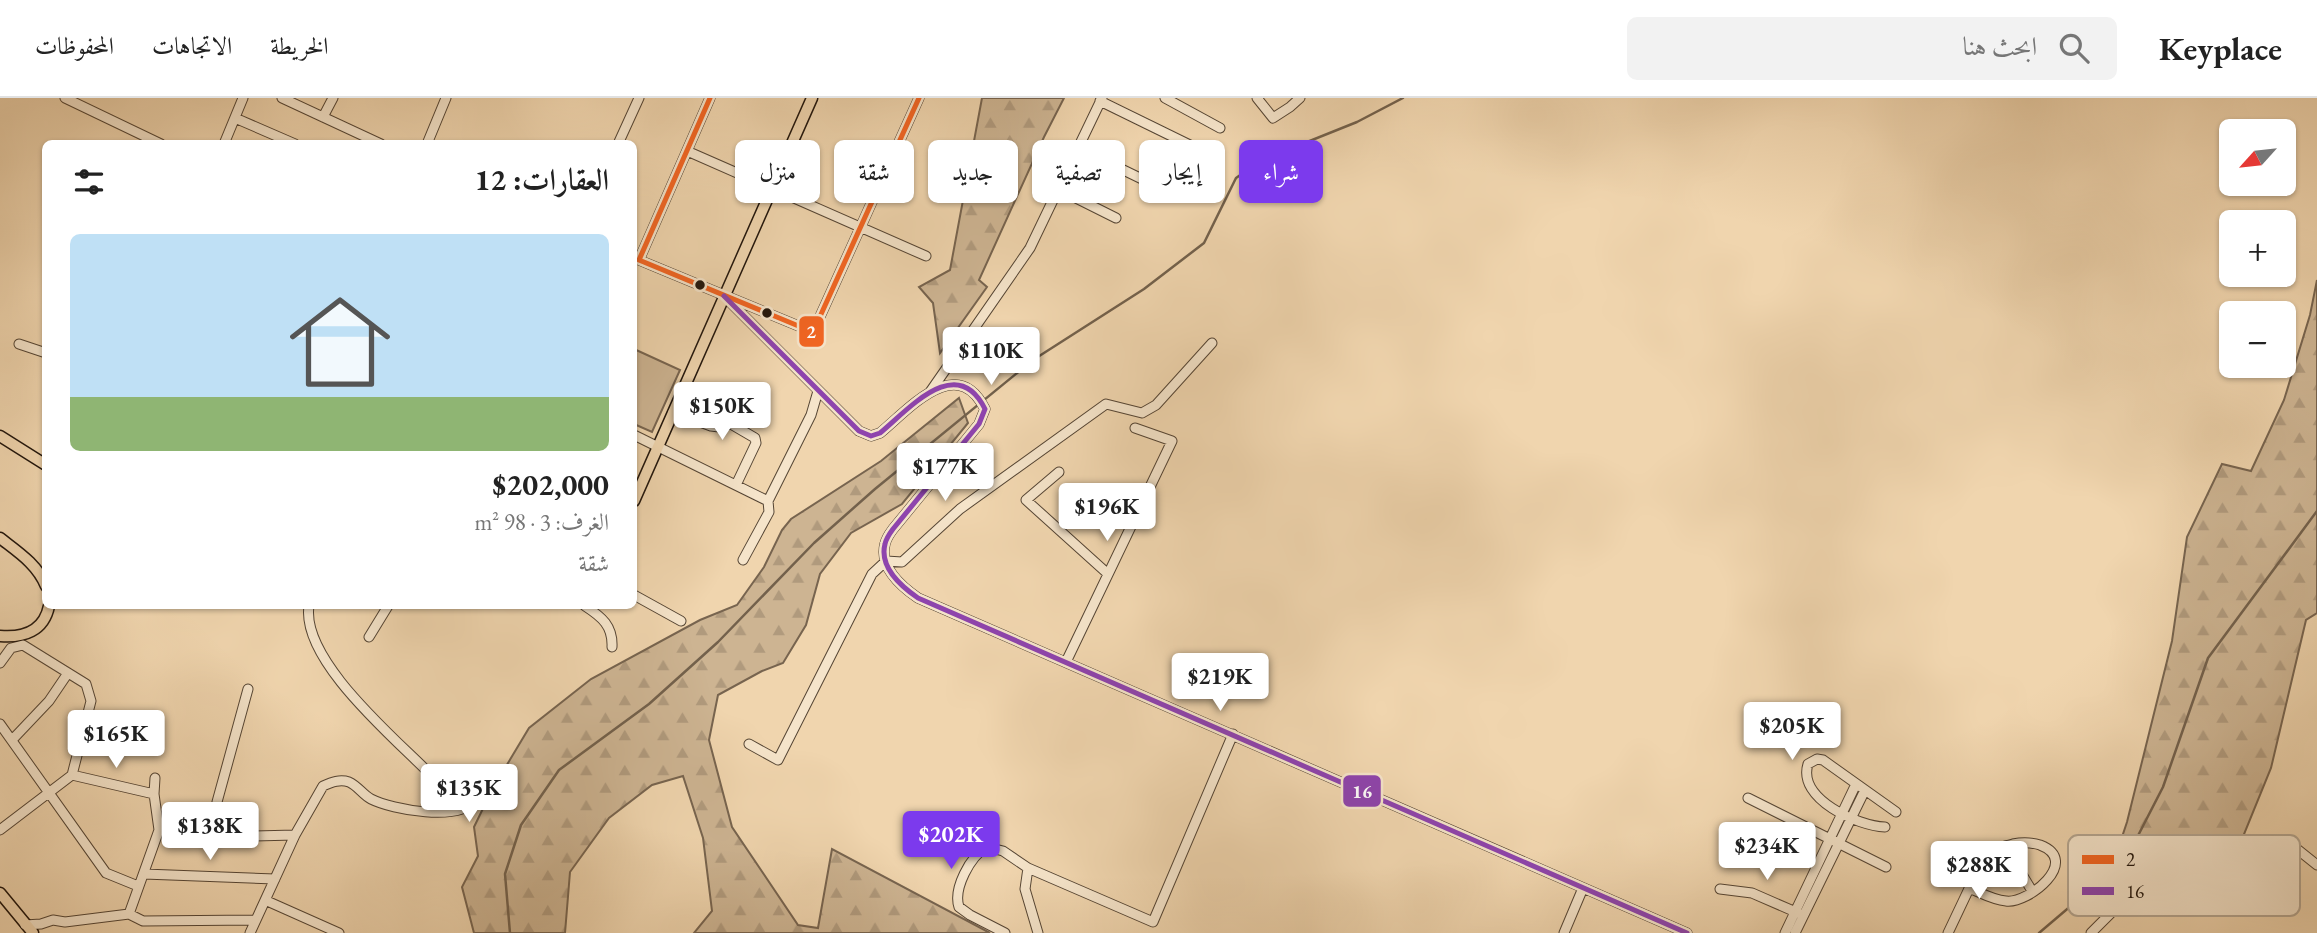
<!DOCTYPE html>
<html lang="ar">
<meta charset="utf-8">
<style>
:root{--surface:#fff;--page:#f2f2f2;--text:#222;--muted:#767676;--line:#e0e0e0;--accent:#7c3aed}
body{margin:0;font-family:"EB Garamond",Amiri,serif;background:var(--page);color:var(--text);direction:rtl;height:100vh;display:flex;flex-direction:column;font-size:26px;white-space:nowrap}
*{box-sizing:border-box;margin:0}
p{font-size:23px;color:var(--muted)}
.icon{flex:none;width:38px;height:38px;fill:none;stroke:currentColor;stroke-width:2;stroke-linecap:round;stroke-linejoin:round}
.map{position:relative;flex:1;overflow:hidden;direction:ltr}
.panel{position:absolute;left:42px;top:42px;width:595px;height:469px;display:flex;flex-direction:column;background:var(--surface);border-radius:10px;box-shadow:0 2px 5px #0004;direction:rtl}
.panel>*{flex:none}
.banner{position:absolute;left:658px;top:42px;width:665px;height:63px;direction:rtl;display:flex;gap:14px}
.needle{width:46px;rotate:243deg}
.buttons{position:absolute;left:2219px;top:21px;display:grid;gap:14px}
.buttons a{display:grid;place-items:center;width:77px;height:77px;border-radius:10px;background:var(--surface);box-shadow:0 2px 5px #0004;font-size:35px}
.price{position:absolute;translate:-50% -60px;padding:0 16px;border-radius:7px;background:#fff;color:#222;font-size:23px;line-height:46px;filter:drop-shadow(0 2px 4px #0008)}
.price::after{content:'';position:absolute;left:50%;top:42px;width:21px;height:16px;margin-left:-10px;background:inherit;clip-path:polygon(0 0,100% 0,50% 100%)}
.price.selected{background:var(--accent);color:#fff}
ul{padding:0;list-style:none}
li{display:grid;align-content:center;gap:14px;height:371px;padding:0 28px}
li+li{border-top:2px solid var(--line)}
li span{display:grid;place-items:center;height:217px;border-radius:10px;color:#555}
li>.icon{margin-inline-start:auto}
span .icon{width:126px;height:126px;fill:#fffc;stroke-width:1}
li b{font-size:30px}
h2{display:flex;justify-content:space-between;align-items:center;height:84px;padding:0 28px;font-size:30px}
.pill{padding:0 24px;border-radius:10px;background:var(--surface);box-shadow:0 2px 5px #0004;font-size:24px;line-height:63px}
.pill.selected{background:var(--accent);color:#fff}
header{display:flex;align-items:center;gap:42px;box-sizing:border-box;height:98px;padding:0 35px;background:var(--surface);border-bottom:2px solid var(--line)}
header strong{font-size:33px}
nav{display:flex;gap:38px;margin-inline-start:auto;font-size:24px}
.search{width:490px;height:63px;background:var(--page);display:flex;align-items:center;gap:18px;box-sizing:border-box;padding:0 24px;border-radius:10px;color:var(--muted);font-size:26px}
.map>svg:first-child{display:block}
.forest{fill:url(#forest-firs);stroke:#77644f;stroke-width:2}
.green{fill:#cdb492;stroke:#77644f;stroke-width:2}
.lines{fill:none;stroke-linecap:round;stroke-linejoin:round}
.stream{stroke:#73614c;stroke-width:2.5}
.minor-casing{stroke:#554534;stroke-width:11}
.major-casing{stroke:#21150c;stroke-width:13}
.minor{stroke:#f5e4ca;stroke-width:9}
.major{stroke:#f0d5ae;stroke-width:10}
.bus-1-casing{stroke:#f5e4ca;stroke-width:10}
.bus-2-casing{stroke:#f5e4ca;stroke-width:10}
.bus-1{stroke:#f26522;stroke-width:5}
.bus-2{stroke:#8e44ad;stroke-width:5}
.bus-dot{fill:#21150c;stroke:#f5e4ca;stroke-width:2.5}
.key{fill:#f5e4ca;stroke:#b5a691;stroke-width:2}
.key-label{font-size:19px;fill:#21150c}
.line-badge{stroke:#f5e4ca;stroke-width:2.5}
.badge-label{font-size:19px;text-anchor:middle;font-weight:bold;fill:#fff}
</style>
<header>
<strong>Keyplace</strong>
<div class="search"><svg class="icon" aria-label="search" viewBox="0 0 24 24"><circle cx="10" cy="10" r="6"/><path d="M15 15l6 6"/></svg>ابحث هنا</div>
<nav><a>الخريطة</a><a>الاتجاهات</a><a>المحفوظات</a></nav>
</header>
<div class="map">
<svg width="2317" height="835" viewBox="0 0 2317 835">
<defs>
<pattern id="forest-firs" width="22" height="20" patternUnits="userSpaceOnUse" patternTransform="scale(1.75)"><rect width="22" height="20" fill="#cdb492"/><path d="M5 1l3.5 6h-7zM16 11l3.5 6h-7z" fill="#b09a7d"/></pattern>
</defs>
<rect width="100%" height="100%" fill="#f0d5ae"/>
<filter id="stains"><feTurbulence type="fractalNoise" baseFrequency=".00286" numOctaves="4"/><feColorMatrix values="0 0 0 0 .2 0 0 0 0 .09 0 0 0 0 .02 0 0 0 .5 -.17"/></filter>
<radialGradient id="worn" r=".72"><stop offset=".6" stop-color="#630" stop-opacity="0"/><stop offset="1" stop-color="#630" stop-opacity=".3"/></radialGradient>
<path class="forest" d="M982,0H1064L1044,39L979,182L987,189L940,255L933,205L919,189L950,172Z
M2317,182V515L2306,522L2271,670L2238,751L2223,758L2195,799L2160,773L2118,751L2127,724L2172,543L2187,439L2222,366L2251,373L2284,302L2310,217Z
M959,300L968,325L902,406L851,435L820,476L806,527L783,565L762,573L718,597L709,642L732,729L798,827L818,830L832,751L990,835H694L712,813L703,740L683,678L652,687L609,720L570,774L565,835H474L462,789L478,758L474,729L493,690L529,630L591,581L700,522L737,507L764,469L782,432L791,421L881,363Z"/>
<path class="green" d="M634,251L680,272L652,334L634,326Z"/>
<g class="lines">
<path class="stream" d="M510,835L505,776L521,727L559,672L649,606L718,544L814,445L875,391L1033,262L1144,191L1204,145L1236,80L1262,62L1357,24L1403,0
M2039,835L2126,761L2163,689L2208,560L2317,413"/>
<g class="minor-casing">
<path id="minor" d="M65,0L161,46
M282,0L381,46
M710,0L639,162L813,234L919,0
M1165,0L1220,30
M1257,0L1273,20L1290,9L1300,0
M1100,3L1196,50
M323,19L333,0
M235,20L295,46
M224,46L243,0
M427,46L446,0
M618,46L639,0
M1078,50L1175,97
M687,53L926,158
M1058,91L1116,120
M724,198L859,333L871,338L880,335C910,310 957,255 985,311L979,326L893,431C890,435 886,441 885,446C879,469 902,489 918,500L1687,835
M19,246L46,255
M930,294L1030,150L1102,0
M673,314L711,328L719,329L731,326L755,340L756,345L736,387
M634,337L768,403L811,317L818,293
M1059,374L1026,402L1108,476
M743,462L769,414L768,403
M634,497L681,523
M585,508C602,519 613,528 612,549
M369,539L388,508
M1066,564L1172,343L1135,330
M0,565L11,550L23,547L86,586L91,603L72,677L0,732
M0,626L106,775L138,788
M12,642L49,603L68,575
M749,646L778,662L872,476L886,463L902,464L960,411L1106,306L1142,315L1156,307L1212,245
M72,677L154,696
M1748,700L1886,769
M1885,729C1858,728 1797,701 1808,666L1817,661L1823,662L1896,714
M159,732L219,739L295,737
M219,739L217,704L248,591
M2292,747L2317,767
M2005,748L2032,793
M144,776L275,781
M1720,791L1752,795L1798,815
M267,803L339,835
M129,816L159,732L154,696L155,680
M25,827L41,826L53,822L65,824L129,816L143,823L255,822
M250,835L295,737L323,688C332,684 340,681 349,684C358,688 363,697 371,701C393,712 459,724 476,702L474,695L441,685L427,673C391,637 301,561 309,508
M1005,835L970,817L959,809C953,791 970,758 987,749L1003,753L1028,770
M1038,835L1025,791L1028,770L1153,824L1233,636
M1564,835L1583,790
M1785,835L1856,686
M1795,835L1865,692
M1948,835L1984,759C1991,750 2003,749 2013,746C2023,744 2030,744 2040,747C2082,763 2028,806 2006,803C1993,802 1981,795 1969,790
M2091,835L2129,797L2139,791L2187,774"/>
</g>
<g class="major-casing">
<path id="major" d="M0,338L46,367
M634,403L812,0
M0,440C18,454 37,466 46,488
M0,538C24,540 44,533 49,508
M0,795L33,835"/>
</g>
<use href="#minor" class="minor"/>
<use href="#major" class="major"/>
<g class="bus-1-casing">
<path id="bus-1" d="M710,0L639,162L813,234L919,0"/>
</g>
<g class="bus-2-casing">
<path id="bus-2" d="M724,198L859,333L871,338L880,335C910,310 957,255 985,311L979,326L893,431C890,435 886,441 885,446C879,469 902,489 918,500L1687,835"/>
</g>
<use href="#bus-1" class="bus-1"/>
<use href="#bus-2" class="bus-2"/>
</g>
<g class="bus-dot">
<circle cx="700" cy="187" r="6"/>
<circle cx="767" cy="215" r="6"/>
</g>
<rect x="2068" y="737" width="232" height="81" rx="10" class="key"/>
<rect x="2082" y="757" width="32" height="9" fill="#f26522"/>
<rect x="2082" y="789" width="32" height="8" fill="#8e44ad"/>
<g class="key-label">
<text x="2126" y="768">2</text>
<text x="2126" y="800">16</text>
</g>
<g class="line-badge">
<rect x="798" y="217" width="27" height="33" rx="7" fill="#f26522"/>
<rect x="1342" y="676" width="40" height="34" rx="7" fill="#8e44ad"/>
</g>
<g class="badge-label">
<text x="811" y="240">2</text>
<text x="1362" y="700">16</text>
</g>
<rect width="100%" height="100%" filter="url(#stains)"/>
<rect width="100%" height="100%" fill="url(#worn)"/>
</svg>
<div class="buttons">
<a><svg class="needle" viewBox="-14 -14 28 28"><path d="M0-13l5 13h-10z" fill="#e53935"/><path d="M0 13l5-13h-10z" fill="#767676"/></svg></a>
<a>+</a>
<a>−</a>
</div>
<b class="price" style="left:991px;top:289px">$110K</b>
<b class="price" style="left:722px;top:344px">$150K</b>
<b class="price" style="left:945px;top:405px">$177K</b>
<b class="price" style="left:1107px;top:445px">$196K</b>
<b class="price" style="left:1220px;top:615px">$219K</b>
<b class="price" style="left:1792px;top:664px">$205K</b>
<b class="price" style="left:116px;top:672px">$165K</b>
<b class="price" style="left:469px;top:726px">$135K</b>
<b class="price" style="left:210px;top:764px">$138K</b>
<b class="price selected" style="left:951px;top:773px">$202K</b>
<b class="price" style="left:1767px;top:784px">$234K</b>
<b class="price" style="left:1979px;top:803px">$288K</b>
<div class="banner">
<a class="pill selected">شراء</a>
<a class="pill">إيجار</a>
<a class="pill">تصفية</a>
<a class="pill">جديد</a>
<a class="pill">شقة</a>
<a class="pill">منزل</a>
</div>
<section class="panel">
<h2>العقارات: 12<svg class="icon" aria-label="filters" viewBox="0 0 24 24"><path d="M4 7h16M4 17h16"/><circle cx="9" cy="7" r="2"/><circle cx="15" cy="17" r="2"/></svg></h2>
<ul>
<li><span style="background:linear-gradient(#bfe0f5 75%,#8fb573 0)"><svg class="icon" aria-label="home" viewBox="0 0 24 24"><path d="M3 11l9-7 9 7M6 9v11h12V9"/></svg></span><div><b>$202,000</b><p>الغرف: 3 · 98 m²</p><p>شقة</p></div></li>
</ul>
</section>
</div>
